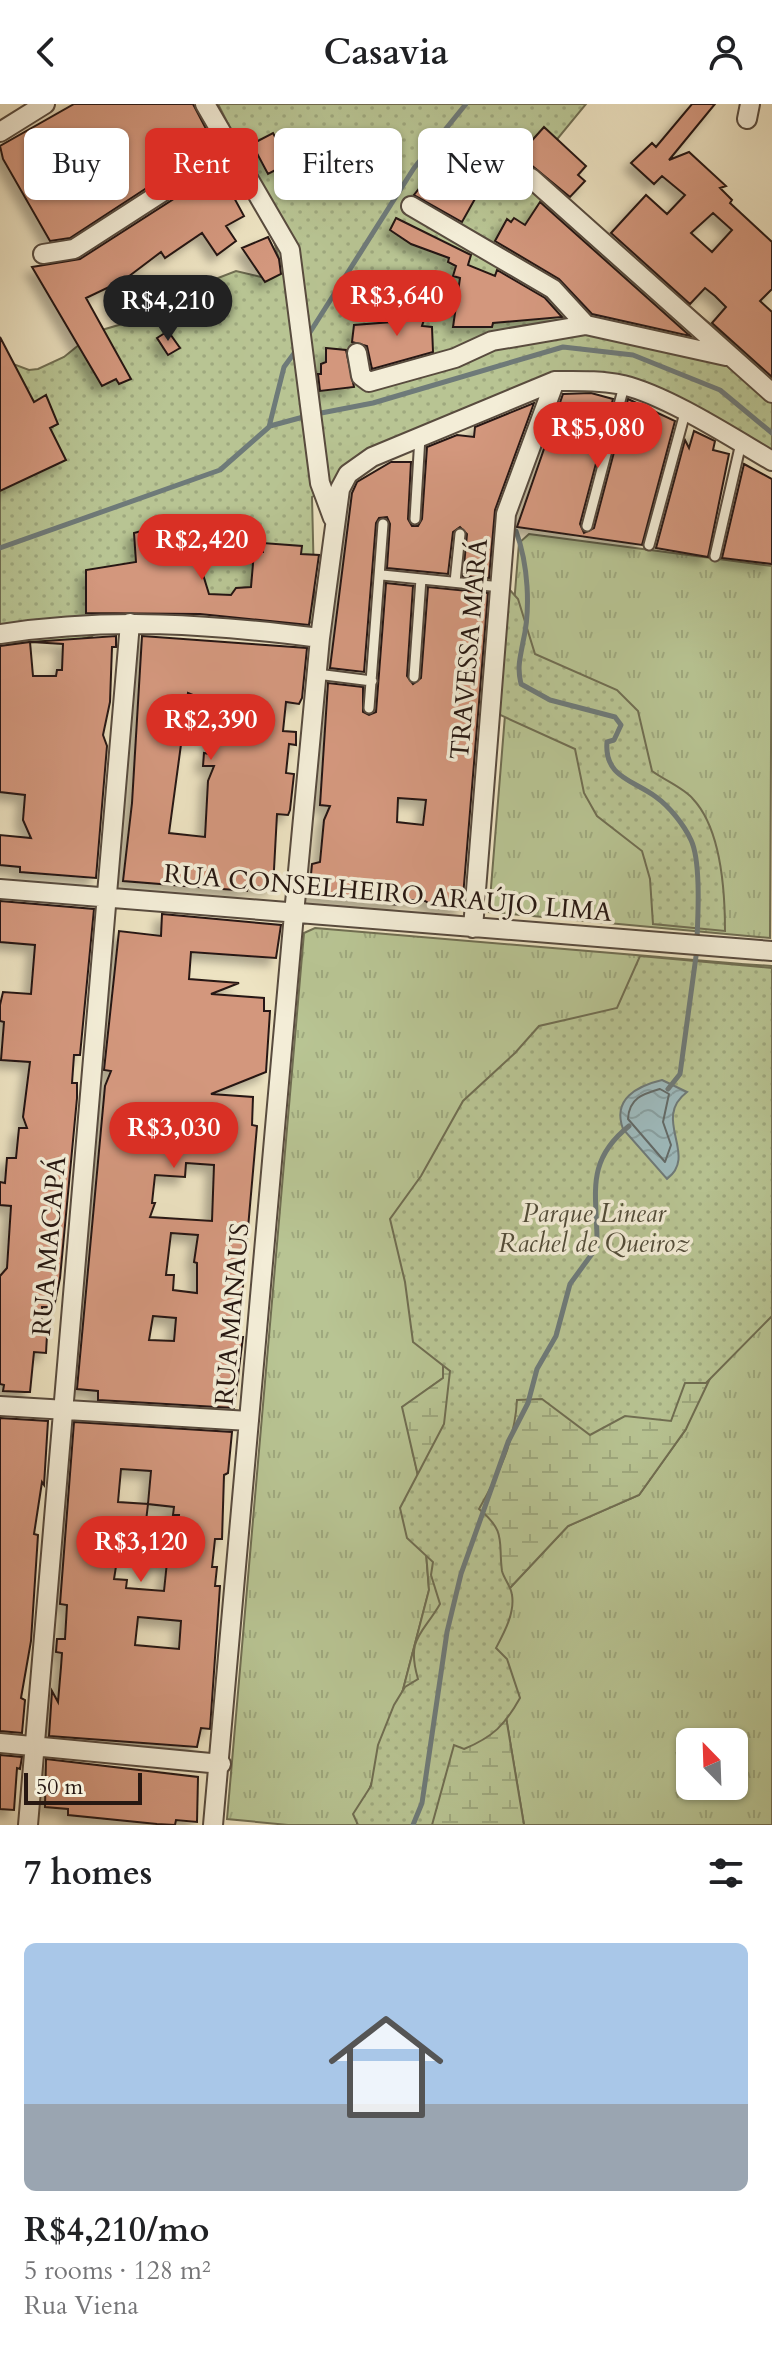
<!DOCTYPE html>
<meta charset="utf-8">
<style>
:root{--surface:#fff;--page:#f6f6f6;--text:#202124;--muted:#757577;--line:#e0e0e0;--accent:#d93025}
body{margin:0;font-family:Cardo,serif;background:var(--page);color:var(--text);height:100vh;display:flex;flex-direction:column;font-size:30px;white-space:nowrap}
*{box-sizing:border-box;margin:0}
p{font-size:26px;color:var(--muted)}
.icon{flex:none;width:44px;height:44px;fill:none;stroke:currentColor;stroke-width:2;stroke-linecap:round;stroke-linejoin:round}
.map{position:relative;height:1721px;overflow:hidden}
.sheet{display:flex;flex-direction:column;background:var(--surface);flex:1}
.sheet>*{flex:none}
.banner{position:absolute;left:24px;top:24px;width:724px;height:72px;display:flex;gap:16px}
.needle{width:52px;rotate:337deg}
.controls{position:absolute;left:676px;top:1624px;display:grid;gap:16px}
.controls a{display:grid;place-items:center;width:72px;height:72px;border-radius:12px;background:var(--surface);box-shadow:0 2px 6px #0004;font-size:40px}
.scale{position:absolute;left:24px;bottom:20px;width:118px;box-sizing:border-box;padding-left:8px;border:4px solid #271812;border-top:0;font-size:22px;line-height:28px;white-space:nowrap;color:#271812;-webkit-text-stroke:6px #f3edd7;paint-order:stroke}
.price{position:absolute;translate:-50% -68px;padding:0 18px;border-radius:28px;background:var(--accent);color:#fff;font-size:26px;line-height:52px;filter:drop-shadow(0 2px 4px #0008)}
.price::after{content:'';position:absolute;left:50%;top:48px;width:24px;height:18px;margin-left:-12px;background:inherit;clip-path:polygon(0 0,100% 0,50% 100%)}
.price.active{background:#222;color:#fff}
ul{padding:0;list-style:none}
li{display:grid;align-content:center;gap:16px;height:424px;padding:0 24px}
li+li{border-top:2px solid var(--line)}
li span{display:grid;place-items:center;height:248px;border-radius:12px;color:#555}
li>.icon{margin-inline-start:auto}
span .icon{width:144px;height:144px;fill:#fffc;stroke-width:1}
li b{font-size:34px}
h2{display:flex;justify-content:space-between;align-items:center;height:96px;padding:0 24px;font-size:34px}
.tag{padding:0 28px;border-radius:12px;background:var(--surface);box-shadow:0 2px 6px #0004;font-size:28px;line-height:72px}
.tag.active{background:var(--accent);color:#fff}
header{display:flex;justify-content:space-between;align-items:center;height:104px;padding:0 24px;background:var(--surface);font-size:36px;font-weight:600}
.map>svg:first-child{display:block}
.grass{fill:url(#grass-tufts);stroke:#706e52;stroke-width:2;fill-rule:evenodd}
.wetland{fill:url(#wetland-marsh);stroke:#706e52;stroke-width:2}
.park{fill:url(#park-dots);stroke:#706e52;stroke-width:2}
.water{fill:url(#water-waves);stroke:#6e7a79;stroke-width:2}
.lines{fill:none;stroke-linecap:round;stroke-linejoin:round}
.shore{stroke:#626a68;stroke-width:2}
.stream{stroke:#6e7a79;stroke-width:5}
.building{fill:#d3977d;stroke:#271812;stroke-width:2;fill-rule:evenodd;filter:url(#shadow)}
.lane-casing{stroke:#584b3e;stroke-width:13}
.street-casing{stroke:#584b3e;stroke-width:22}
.lane{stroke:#f3edd7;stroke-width:9}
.street{stroke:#f3edd7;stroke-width:18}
.labels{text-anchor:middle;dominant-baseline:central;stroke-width:7;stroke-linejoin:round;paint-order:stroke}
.street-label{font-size:26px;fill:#271812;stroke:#f3edd7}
.park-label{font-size:26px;font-style:italic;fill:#524c39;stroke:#f3edd7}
</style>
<header><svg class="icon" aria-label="back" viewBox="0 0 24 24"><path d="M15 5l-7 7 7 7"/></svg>Casavia<svg class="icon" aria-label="person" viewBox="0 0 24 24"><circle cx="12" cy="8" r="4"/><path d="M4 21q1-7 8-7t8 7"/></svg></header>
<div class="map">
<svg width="772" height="1721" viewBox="0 0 772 1721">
<defs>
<pattern id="grass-tufts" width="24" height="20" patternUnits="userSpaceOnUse" patternTransform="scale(2)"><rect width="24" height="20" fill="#b8c493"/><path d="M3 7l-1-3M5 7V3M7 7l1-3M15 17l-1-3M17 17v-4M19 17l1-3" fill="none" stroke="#9ea87e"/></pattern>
<pattern id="wetland-marsh" width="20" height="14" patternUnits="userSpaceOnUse" patternTransform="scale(2)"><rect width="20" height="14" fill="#b8c493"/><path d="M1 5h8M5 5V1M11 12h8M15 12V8" fill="none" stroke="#9ea87e"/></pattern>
<pattern id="park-dots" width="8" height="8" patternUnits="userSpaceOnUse" patternTransform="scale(2)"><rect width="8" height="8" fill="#b8c493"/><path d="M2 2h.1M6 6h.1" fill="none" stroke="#9ea87e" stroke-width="1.8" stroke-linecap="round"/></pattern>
<pattern id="water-waves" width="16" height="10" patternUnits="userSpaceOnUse" patternTransform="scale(2)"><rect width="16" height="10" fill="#9ebbbe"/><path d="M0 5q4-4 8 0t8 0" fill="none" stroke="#88a0a2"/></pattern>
<filter id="shadow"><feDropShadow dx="-7" dy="7" stdDeviation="4" flood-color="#0004"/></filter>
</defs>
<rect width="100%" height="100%" fill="#ede3c2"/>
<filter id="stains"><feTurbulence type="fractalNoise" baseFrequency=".0025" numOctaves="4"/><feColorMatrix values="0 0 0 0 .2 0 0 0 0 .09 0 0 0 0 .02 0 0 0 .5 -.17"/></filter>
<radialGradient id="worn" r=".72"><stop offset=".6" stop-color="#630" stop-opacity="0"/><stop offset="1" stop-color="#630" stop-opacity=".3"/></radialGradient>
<path class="grass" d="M529,430L772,462L770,834L489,808L519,439Z
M315,824L659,853L665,920L443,1217V1274L403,1303L421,1385L429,1486L399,1601L357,1721H288L227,1715L304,829Z
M741,860L772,862V1721H524L493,1535L507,1487L568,1422L639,1391L686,1325L749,951ZM690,1638H734V1682H690Z"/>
<path class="wetland" d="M659,853L741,860L749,951L725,1243L686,1325L639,1391L568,1422L507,1487L493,1535L524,1721H357L399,1601L429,1486L421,1385L402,1303L443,1274V1217L665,920Z"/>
<path class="park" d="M218,0H586L531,67L709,219L772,269V364L719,329L629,287L580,284L545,290L367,362L312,393L315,519L189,506L118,513L92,532L76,537L0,539V255L29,266L38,265L64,253L95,228L146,213L200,181L236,167L261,173L273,171L281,162L268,116L274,111Z
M509,485L518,495L535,550L617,586L638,607L652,667C664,676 684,684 693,695C722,726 725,788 725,827L653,820L650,775L642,747L597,712L584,689L575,645L498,610Z
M640,852L772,864V1212L706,1279H685L671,1317L625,1312L590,1331L542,1295L517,1296C515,1336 499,1370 479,1405C507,1428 498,1438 502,1467C504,1475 511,1482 512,1491C515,1509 504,1529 496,1544L507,1555L520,1594C505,1621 493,1633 464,1645L454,1641L432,1721H358L353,1710L371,1682L378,1641L394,1601L405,1583L418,1575C406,1534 422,1531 440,1500L431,1471L433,1458L407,1434L400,1404L444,1320L450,1267L413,1238L405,1178L390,1115L421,1072L463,997L515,949L539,922L617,904Z"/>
<path class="water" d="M662,976L687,988C651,1015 699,1051 667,1075L623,1025C612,995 637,982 662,976Z"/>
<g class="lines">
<path class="shore" d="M660,985L669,990L663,1018L671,1041L665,1058L628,1015C629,994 643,990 660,985Z"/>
<path class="stream" d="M307,233L414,64L466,0
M316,310L373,299L563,243L633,251L720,286L772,329
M270,322L307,312
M516,427C528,460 531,504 523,538C520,555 517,563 521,580L550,596L615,613L621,621L614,636L607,638C604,673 633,676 656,693C670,703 684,721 691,736C701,757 698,811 697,835
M0,444L220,366L269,323L284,263L298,244
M668,985L680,970L697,845
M413,1721L422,1699L447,1528L461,1470L508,1338L528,1299L537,1265L556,1232L570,1180L597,1143C598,1092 583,1059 629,1022"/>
</g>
<path class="building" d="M74,0H193L214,40L70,134L50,137L3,55L0,42Z
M692,0H715L669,56L689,48L726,82L720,84L732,96L730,99L772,138V185L760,197L772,208V273L712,219L726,203L715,192L705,184L690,200L611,129L646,91L667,110L685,91L662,72L654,80L631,59L652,39L656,43ZM713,109L732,126L712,148L691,129Z
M544,23L586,62L578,71L585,77L570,93L519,51Z
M273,29L289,59L268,70L252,40Z
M455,38L470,39L466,44L474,50L468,60L480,70L467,87L476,93L462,118L414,91Z
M219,66L244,112L226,122L236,137L217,151L202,129L165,154L161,148L124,176L86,194L131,275L119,280L116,275L102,282L32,163L80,155Z
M540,98L690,232L592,210L559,175L495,137L507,115L511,118L514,114L525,121Z
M396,114L471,151L468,161L495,172L497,166L545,194L562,213L493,219L492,223H453L460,174L453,172L456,162L448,158L449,154L411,140L390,126Z
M268,133L279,155L281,170L265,178L242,144Z
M412,195L429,200L422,222L432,223L433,248L372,265L367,242L352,238L354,221L405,217Z
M168,227L180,244L168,251L157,234Z
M0,233L34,298L46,291L58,320L50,324L66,356L0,387Z
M326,244L346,246L354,283L320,287L318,270H321V260L326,258Z
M591,289L613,295L580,420L584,429L594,424L628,295L675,317L642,441L517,423L563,290Z
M534,299L495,406L489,474L463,472L467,430L460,423L453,428L448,470L387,464L390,420L387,413L379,414L376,419L364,568L330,564L352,389L357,378L391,358H411L408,415L412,422H418L422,415L427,343L457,331L474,333L475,323Z
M694,327L715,337L713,346L729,350L708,453L656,444L685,336L689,344Z
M744,360L772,375V460L722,454Z
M186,415L209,490L231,491L236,484L251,483L254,448H263V439L302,442L301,450L319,451L309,521L200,510L86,509V466L136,458L134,429Z
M386,479L413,482L407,572L413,580L421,574L428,483L488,489L462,805L437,804L425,797L399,795V801L309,792L312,760L320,758L324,716L330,702L320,701L328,579L363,583V608L369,611L376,608ZM398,694L426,696L423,721L397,718Z
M116,532V543H112L110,598L103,631L107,642L96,774L20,768V763L0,761V731L31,734L23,716L25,691L0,688V542L30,538L33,572H56L57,566H62L63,540L31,538Z
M142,532L307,544L302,594L299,600L286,598L283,627L296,628V641L289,640L286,669L294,670L290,706L288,711L277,710L273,784L248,782L247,787L123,777L132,699ZM188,589L212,599V635L210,650L204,649L203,662H214L208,677L205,733L169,729Z
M0,797L94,805L80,951H74L72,979H77V994L60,1174L54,1203H42L41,1230L47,1231L46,1249L34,1248L30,1288H25L3,1287L4,1281L0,1280V1172L7,1164L11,1102L0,1101V1078L5,1079L7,1054H16L19,1024H27L23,1013L30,958L1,956L4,918L0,917V901L3,888L31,890L35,841L0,838Z
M162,810L281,821L276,854L191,848L189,875L239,879L211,890L264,894V907H270L266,968L211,990L253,993L252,1021L257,1022L242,1192L238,1191L235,1219L240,1221L239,1233H243L234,1304L98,1296V1287L77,1285L105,982L111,967L104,966L119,827L161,832ZM186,1059L214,1061L212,1117L150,1113L155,1099H152L155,1071L185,1073ZM171,1129L198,1131L194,1158L197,1159V1189L173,1186L174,1171H166ZM153,1212L176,1214L174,1237L149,1236Z
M0,1314L48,1317L44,1381L42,1378L34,1430L38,1431L31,1537L21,1594L25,1596L22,1629L0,1627Z
M74,1318L232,1328L228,1369L224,1371L222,1435H215L212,1463H217L215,1482H220L210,1625L201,1624L197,1643L49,1632L52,1587L58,1598L61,1563L62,1549L56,1548L57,1535H65L67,1501L60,1500ZM121,1365L151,1367L148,1400L174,1403L173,1411H179L177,1436L147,1434L144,1456L167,1458L164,1487L126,1484L127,1476L114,1475L122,1424L145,1426L148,1400L118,1398ZM138,1513L181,1517L179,1545L135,1541Z
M0,1651L22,1653L20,1665L17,1664L14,1706L0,1705Z
M46,1655L198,1673L197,1718L176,1716L175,1721L157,1720L68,1711V1705L45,1703Z"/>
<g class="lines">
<g class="lane-casing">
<path id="lane" d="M415,415L420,333
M587,422L624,282
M649,441L685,309
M715,452L741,339
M382,471L501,483
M455,478L460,430
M317,570L372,577
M414,573L421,475
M369,604L383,420"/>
</g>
<g class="street-casing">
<path id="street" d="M205,0L290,146L320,379L333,414
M747,15L750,0
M0,28L45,0
M531,74L772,289
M411,102L553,185L586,221
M43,150L74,145L229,45
M357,249L361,272L369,278L455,254L492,237L586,221L726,252
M0,530C112,513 209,520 320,534
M0,785L772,847
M473,824L506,410L555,277
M0,1302L249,1317
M0,1639L221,1660
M28,1721L130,519
M213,1721L294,810L320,534L340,385L348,370L372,353L555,277C577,277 600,276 623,281C668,292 731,333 772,357"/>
</g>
<use href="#lane" class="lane"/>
<use href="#street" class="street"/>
</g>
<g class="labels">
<g class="street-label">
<text transform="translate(469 545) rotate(-85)">TRAVESSA MARÁ</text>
<text transform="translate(388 789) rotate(5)">RUA CONSELHEIRO ARAÚJO LIMA</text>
<text transform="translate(49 1142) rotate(-85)">RUA MACAPÁ</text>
<text transform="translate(232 1210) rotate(-85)">RUA MANAUS</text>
</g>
<g class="park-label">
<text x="594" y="1109">Parque Linear<tspan x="594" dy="30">Rachel de Queiroz</tspan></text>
</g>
</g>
<rect width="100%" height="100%" filter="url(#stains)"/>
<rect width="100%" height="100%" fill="url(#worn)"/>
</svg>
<div class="controls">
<a><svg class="needle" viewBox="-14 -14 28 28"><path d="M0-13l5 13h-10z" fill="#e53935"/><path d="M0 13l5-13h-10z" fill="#757577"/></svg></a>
</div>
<div class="scale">50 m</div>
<b class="price" style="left:397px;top:234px">R$3,640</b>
<b class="price active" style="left:168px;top:239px">R$4,210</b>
<b class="price" style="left:598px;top:366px">R$5,080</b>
<b class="price" style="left:202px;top:478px">R$2,420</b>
<b class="price" style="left:211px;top:658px">R$2,390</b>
<b class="price" style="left:174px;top:1066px">R$3,030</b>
<b class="price" style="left:141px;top:1480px">R$3,120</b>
<div class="banner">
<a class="tag">Buy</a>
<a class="tag active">Rent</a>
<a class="tag">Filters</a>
<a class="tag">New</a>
</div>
</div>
<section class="sheet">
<h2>7 homes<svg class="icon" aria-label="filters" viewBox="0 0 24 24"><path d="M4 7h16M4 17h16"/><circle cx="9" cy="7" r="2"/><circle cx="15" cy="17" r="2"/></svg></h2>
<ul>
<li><span style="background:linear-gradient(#a9c7e8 65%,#9aa5b1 0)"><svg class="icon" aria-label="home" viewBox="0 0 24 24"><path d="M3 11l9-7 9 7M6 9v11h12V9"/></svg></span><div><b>R$4,210/mo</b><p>5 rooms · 128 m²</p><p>Rua Viena</p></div></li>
</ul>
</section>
